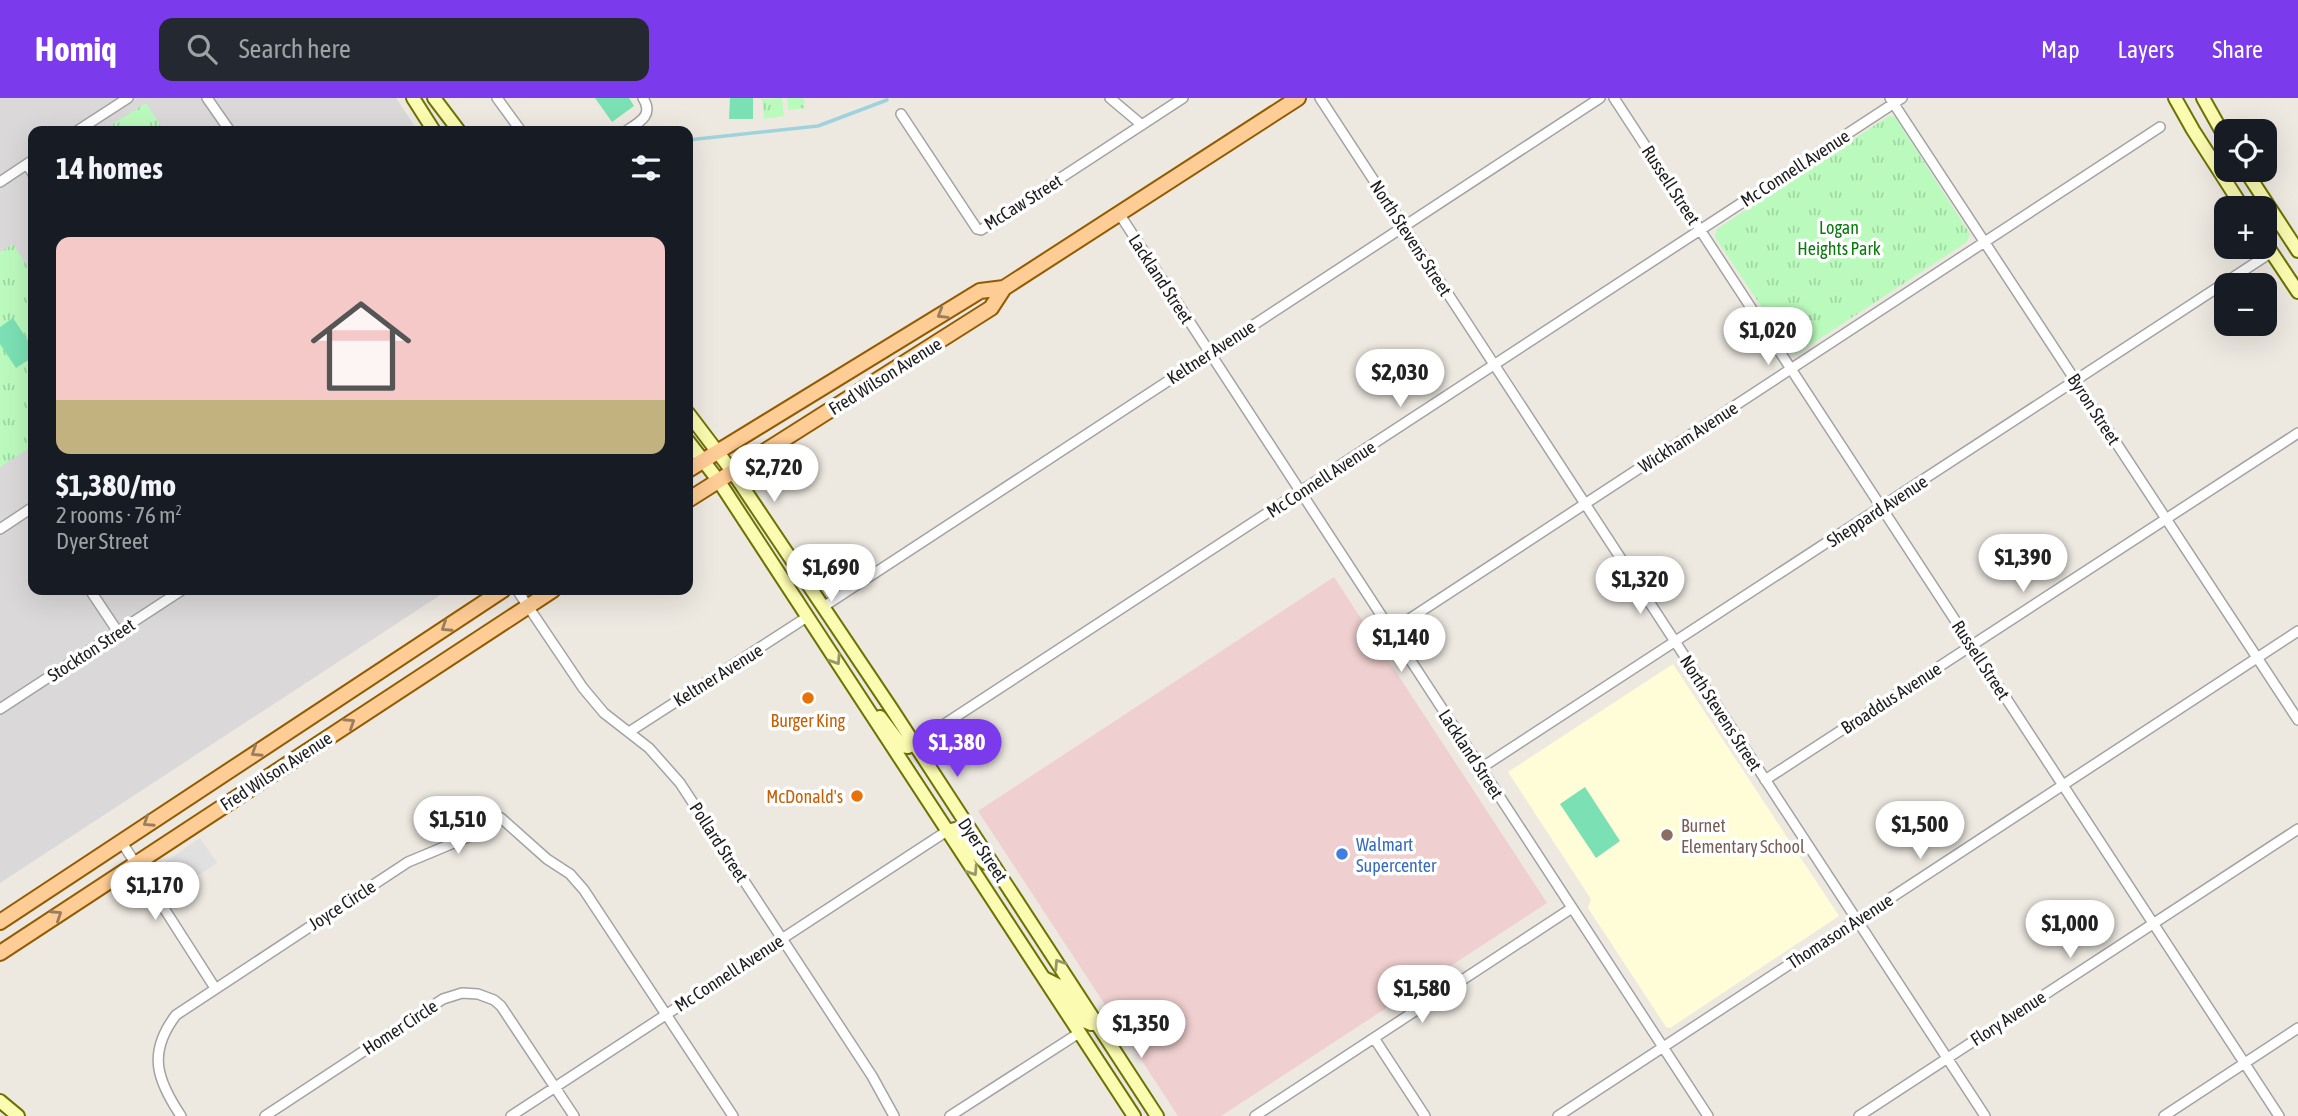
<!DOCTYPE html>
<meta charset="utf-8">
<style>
:root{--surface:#171b24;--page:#242831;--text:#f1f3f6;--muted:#9ea1a6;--accent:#7c3aed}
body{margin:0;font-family:"Asap Condensed",sans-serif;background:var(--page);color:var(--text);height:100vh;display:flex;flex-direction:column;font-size:26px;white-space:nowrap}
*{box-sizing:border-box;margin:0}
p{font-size:23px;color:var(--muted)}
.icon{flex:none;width:38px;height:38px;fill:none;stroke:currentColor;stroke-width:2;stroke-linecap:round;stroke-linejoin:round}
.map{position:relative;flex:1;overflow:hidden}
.details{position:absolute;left:28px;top:28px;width:665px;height:469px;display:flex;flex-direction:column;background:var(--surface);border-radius:14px;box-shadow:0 7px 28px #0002}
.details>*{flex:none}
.buttons{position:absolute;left:2214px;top:21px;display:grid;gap:14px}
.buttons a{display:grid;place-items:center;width:63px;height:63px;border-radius:14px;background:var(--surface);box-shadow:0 7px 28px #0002;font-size:35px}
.price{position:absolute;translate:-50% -60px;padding:0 16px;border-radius:24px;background:#fff;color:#222;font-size:23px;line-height:46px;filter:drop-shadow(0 2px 4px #0008)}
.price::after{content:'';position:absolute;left:50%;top:42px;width:21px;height:16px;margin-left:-10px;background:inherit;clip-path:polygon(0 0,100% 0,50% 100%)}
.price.selected{background:var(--accent);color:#fff}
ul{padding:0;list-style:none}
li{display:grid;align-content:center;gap:14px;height:371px;padding:0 28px}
li span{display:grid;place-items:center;height:217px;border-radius:14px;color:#555}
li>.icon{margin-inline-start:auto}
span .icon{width:126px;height:126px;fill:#fffc;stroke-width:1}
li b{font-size:30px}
h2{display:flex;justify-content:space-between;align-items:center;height:84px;padding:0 28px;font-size:30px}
header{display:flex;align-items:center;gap:42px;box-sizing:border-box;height:98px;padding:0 35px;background:var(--accent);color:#fff}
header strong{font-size:33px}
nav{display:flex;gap:38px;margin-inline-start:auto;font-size:24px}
.search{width:490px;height:63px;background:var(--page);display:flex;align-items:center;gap:18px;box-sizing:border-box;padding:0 24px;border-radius:14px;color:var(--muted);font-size:26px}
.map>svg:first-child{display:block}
.residential{fill:#dad8d8}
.commercial{fill:#efcfcf}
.education{fill:#fffdd8}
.park{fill:url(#park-tufts)}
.pitch{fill:#7be0b4}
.parking{fill:#e0e0e0}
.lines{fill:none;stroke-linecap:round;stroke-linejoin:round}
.stream{stroke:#9fd2dd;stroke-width:3.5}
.minor-casing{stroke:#a3a3a3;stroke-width:12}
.secondary-casing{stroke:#6c7302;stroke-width:16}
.primary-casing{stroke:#935b00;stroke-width:18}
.minor{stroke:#fff;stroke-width:9}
.secondary{stroke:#fbfbb1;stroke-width:12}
.primary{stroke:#fecc95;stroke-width:14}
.oneway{stroke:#987d5f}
.oneway2{stroke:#97976e}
.food-dot{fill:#e8710a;stroke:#fff;stroke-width:2.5}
.education-dot{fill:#8d6e63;stroke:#fff;stroke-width:2.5}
.shop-dot{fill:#3f7fe0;stroke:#fff;stroke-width:2.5}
.labels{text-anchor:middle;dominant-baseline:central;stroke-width:7;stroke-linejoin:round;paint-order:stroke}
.street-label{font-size:18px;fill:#1c1c1c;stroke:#fff}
.park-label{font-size:18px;fill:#087b0c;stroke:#fff}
.food-label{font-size:18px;fill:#c56008;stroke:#fff}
.education-label{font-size:18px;fill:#785e54;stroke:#fff;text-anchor:start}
.shop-label{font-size:18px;fill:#366cbe;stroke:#fff;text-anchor:start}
</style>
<header>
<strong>Homiq</strong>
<div class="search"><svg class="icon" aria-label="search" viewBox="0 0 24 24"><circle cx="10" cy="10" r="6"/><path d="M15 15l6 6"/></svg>Search here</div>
<nav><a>Map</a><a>Layers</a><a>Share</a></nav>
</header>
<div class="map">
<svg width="2298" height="1018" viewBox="0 0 2298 1018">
<defs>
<pattern id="park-tufts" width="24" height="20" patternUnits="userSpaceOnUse" patternTransform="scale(1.75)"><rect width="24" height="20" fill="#bbfabd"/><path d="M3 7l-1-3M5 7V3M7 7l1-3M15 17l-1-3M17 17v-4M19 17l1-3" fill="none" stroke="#a0d6a2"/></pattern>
</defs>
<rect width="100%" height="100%" fill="#ede9e1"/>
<path class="residential" d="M0,0H396L418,33H33V492H448L0,785Z"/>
<path class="commercial" d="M1334,479L1547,805L1221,1018H1178L978,713Z"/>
<path class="education" d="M1673,566L1839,818L1670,930L1666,929L1588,810L1591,801L1508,674Z"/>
<path class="park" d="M782,0L784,18L764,21L762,1Z
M787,0H804L805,10L788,12Z
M146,5L164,33H102Z
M1889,18L1895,19L1970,136L1967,144L1798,255H1792L1715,139L1717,131Z
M13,146L33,177V348L0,369V154Z"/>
<path class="pitch" d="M595,0H629L634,8L612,24Z
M730,0H753V21H729Z
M13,220L33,250V259L16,270L0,246V229Z
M1585,689L1620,743L1596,760L1560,706Z"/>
<path class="parking" d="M200,740L217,765L171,795L155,771Z"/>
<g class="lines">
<path class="stream" d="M688,42L818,28L887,2"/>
<g class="minor-casing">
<path id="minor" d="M207,0L230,33
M497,0L521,33
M1110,0L1142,27
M1320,0L1985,1018
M1614,0L2279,1018
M1890,0L2298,622
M901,16L977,131L981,132L1183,0
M77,33L128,0
M626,33C640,24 654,17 643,0
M27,66L33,76
M0,84L33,62
M1120,117L1708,1018
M0,431L33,409
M90,492L118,534
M517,492L583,590L604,615L649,650L680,685L872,978L894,1018
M823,509L1600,0
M1391,533L2160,29
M0,611L182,492
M629,634L807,519
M914,646L1902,0
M1481,670L2272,154
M1765,682L2298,335
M121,743L215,890
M1374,940L1425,1018
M181,1018C157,982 147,955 176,917L408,764L468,739L501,720L547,761L570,776L584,792L733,1018
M265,1018L443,901L462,895L478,896L494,902L501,908L574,1018
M511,1018L947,733
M950,1018L1079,935
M1255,1018L1572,810
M1558,1018L2298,533
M1859,1018L2298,731
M2164,1018L2298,930"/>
</g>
<g class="secondary-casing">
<path id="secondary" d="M413,0L434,33
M434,0L459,33
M2175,0L2193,32L2243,110
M2203,0L2226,41
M2245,72L2298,153
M2264,143L2298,194
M688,315L732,373L891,610L1157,1018
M688,343L718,382L1134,1018
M880,619L902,648L908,649L914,646
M947,733L955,731C968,740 973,756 986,765
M1044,880L1058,887L1084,923L1091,926L1096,923
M0,1003L18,1018"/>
</g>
<g class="primary-casing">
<path id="primary" d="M688,372L980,193L1004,190L1298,0
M688,402L991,210L1004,190
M0,824L503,492
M0,855L553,492"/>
</g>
<use href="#minor" class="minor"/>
<use href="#secondary" class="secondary"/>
<use href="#primary" class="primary"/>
</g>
<defs><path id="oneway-chevron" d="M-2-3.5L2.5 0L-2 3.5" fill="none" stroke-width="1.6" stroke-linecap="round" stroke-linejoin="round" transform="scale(1.75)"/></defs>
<g class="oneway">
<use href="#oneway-chevron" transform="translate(942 216) rotate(149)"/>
<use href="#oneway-chevron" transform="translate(446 529) rotate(147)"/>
<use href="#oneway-chevron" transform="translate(350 625) rotate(-33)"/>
<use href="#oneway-chevron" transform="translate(256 654) rotate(147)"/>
<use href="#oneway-chevron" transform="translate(148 724) rotate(147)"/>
<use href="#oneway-chevron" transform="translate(57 817) rotate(-33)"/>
</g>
<g class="oneway2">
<use href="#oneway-chevron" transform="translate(836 562) rotate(57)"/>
<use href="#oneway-chevron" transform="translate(973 773) rotate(57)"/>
<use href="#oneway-chevron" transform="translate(1059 866) rotate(-123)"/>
</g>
<g class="food-dot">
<circle cx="808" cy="600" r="7"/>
<circle cx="857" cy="698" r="7"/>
</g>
<circle class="education-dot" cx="1667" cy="737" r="7"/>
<circle class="shop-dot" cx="1342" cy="756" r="7"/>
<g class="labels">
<g class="street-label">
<text transform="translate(1795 70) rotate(-33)">Mc Connell Avenue</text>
<text transform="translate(1671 87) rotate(57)">Russell Street</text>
<text transform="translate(1023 104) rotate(-32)">McCaw Street</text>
<text transform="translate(1411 140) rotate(57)">North Stevens Street</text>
<text transform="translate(1161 181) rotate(57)">Lackland Street</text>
<text transform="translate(1211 254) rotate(-33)">Keltner Avenue</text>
<text transform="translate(885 278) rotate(-32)">Fred Wilson Avenue</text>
<text transform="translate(2094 311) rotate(57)">Byron Street</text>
<text transform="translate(1688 339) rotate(-33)">Wickham Avenue</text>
<text transform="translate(1321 381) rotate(-33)">Mc Connell Avenue</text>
<text transform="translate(1877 413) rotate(-33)">Sheppard Avenue</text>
<text transform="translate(91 552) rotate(-33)">Stockton Street</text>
<text transform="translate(1981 562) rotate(57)">Russell Street</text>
<text transform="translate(718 577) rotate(-32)">Keltner Avenue</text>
<text transform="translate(1891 600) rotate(-33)">Broaddus Avenue</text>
<text transform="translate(1721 615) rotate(57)">North Stevens Street</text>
<text transform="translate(1471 656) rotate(57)">Lackland Street</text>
<text transform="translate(276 673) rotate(-33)">Fred Wilson Avenue</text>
<text transform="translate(719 744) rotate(57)">Pollard Street</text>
<text transform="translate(983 752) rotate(56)">Dyer Street</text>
<text transform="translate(342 807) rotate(-33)">Joyce Circle</text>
<text transform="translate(1840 833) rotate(-33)">Thomason Avenue</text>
<text transform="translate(729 875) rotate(-33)">Mc Connell Avenue</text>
<text transform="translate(2008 920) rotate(-33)">Flory Avenue</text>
<text transform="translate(400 929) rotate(-33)">Homer Circle</text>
</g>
<g class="park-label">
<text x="1839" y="129">Logan<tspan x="1839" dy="21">Heights Park</tspan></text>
</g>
<g class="food-label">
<text x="808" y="622">Burger King</text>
<text x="843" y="698" text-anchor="end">McDonald's</text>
</g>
<g class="education-label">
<text x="1681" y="727">Burnet<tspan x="1681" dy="21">Elementary School</tspan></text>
</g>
<g class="shop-label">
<text x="1356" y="746">Walmart<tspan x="1356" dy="21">Supercenter</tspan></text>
</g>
</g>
</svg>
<div class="buttons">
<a><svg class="icon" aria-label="locate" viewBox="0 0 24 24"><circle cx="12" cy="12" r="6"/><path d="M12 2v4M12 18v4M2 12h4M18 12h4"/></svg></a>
<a>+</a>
<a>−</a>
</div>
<b class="price" style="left:1768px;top:269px">$1,020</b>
<b class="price" style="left:1400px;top:311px">$2,030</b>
<b class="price" style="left:774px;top:406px">$2,720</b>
<b class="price" style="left:2023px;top:496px">$1,390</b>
<b class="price" style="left:831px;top:506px">$1,690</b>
<b class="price" style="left:1640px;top:518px">$1,320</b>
<b class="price" style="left:1401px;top:576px">$1,140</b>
<b class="price selected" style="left:957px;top:681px">$1,380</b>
<b class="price" style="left:458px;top:758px">$1,510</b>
<b class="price" style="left:1920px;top:763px">$1,500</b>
<b class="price" style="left:155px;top:824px">$1,170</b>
<b class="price" style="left:2070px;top:862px">$1,000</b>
<b class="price" style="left:1422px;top:927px">$1,580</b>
<b class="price" style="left:1141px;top:962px">$1,350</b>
<section class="details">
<h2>14 homes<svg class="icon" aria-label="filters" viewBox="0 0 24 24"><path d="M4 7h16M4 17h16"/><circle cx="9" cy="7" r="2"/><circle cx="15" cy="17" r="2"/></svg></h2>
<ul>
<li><span style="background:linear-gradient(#f6c9c9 75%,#c2b280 0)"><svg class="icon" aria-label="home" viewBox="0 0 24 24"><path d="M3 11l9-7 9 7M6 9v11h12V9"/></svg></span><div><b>$1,380/mo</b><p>2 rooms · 76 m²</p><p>Dyer Street</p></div></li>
</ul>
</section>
</div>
